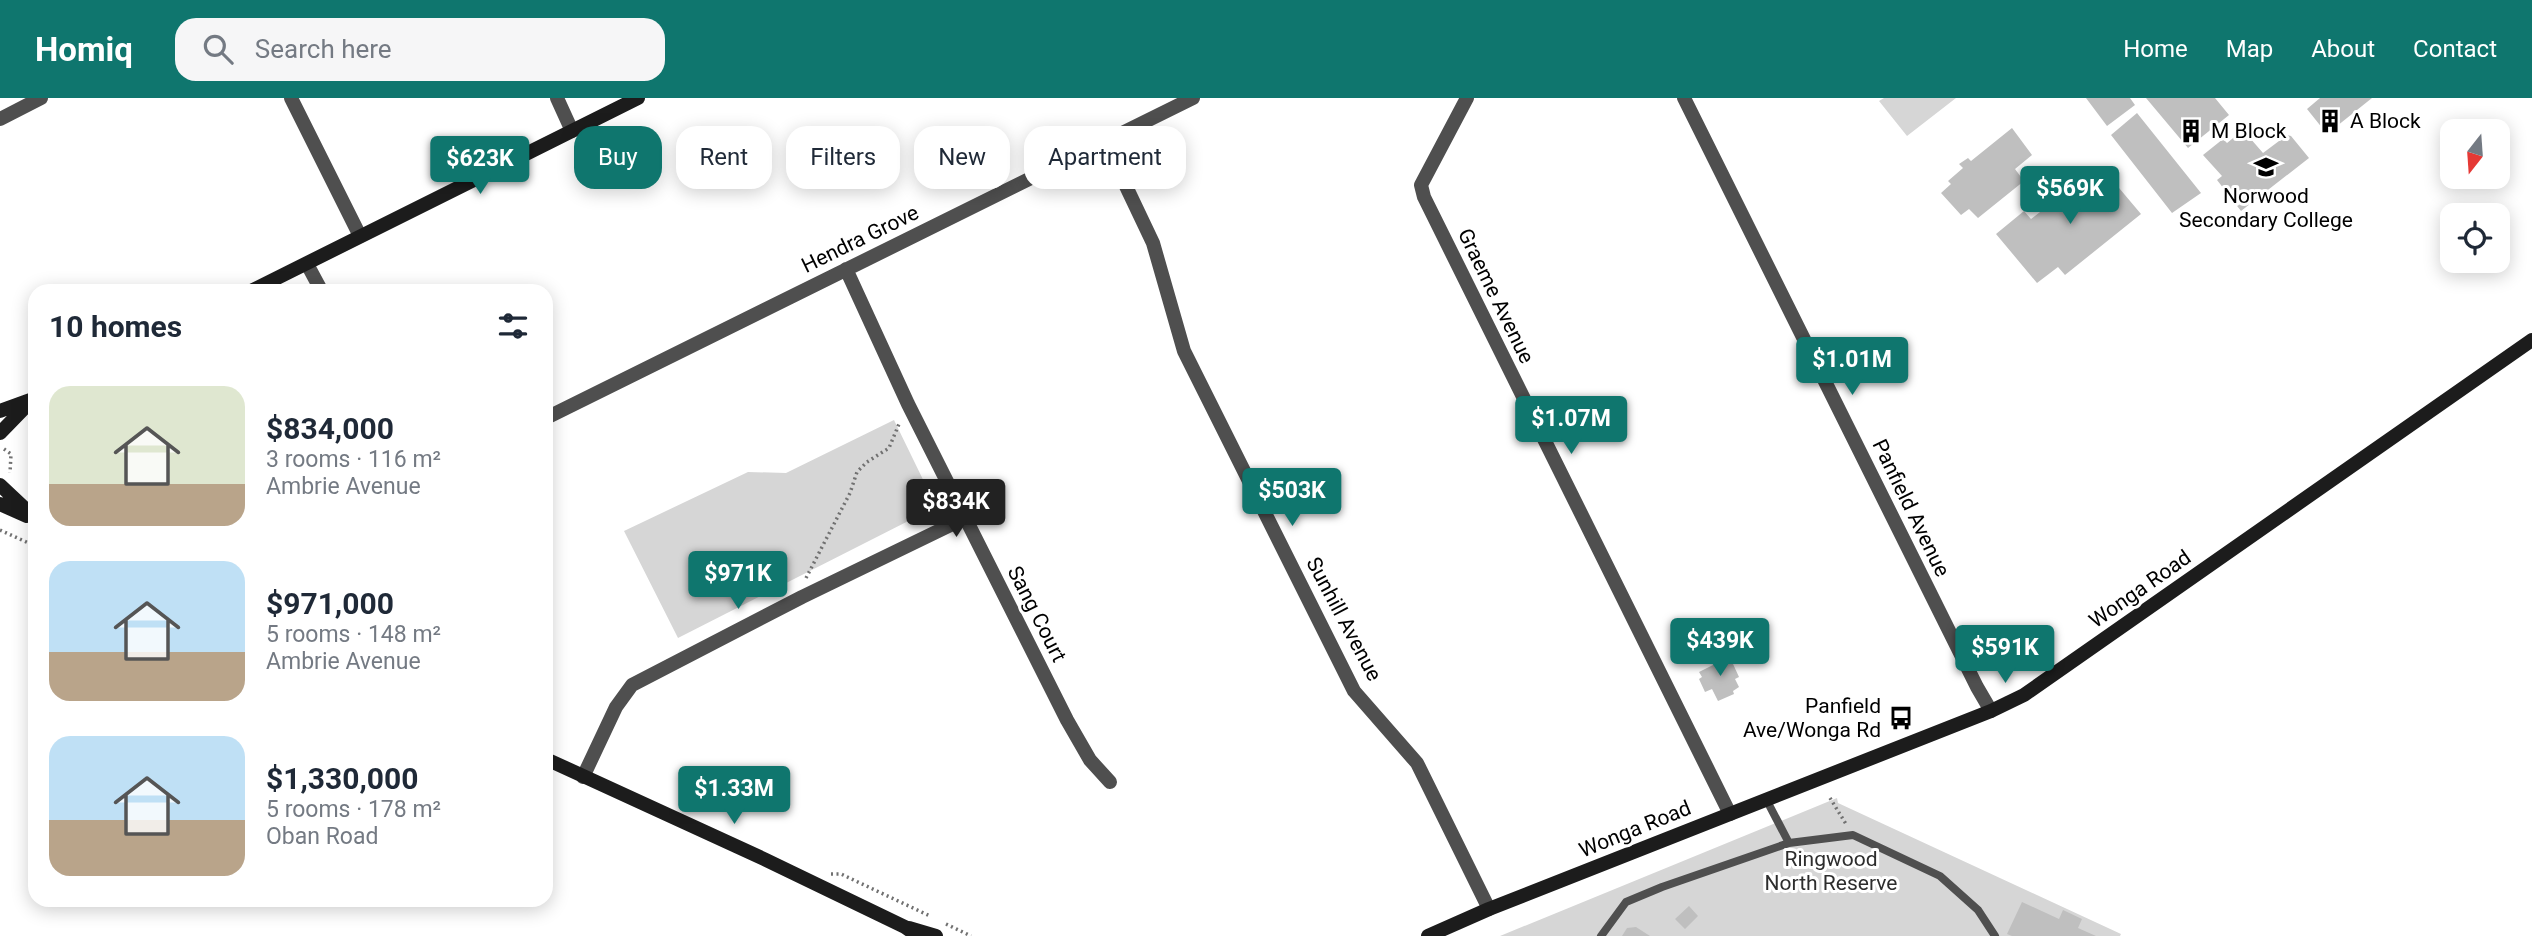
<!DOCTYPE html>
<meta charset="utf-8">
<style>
:root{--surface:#fff;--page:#f6f6f7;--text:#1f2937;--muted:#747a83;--accent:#0f766e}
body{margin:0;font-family:Roboto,sans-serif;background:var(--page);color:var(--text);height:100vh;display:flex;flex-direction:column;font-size:26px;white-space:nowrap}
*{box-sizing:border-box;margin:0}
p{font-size:23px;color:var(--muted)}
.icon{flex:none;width:38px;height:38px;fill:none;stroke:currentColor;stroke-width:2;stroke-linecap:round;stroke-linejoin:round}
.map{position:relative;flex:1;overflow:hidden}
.drawer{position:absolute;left:28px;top:186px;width:525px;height:623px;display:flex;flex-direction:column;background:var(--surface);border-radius:21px;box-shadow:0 4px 18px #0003}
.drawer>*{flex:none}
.guide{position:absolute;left:574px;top:28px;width:665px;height:63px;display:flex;gap:14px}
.needle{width:46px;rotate:197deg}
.buttons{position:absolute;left:2440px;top:21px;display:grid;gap:14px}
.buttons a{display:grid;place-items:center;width:70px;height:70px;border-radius:14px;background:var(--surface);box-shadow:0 4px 18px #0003;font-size:35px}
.price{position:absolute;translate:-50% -60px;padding:0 16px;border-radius:7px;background:var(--accent);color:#fff;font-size:23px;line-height:46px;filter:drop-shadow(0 2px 4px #0008)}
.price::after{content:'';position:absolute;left:50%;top:42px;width:21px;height:16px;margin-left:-10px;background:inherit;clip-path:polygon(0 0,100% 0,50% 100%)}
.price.current{background:#222;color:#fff}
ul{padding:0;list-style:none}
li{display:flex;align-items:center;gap:21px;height:175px;padding:0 21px}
li span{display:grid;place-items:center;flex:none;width:196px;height:140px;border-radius:21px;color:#555}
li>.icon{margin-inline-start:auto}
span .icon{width:84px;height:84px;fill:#fffc;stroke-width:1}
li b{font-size:30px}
h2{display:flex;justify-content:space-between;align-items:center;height:84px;padding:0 21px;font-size:30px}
.chip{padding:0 24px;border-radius:21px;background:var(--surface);box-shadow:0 4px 18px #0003;font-size:24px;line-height:63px}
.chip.current{background:var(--accent);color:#fff}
header{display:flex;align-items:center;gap:42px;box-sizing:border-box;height:98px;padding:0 35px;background:var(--accent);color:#fff}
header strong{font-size:33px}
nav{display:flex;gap:38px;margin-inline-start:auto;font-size:24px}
.search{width:490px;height:63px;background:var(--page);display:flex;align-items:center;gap:18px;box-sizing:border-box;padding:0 24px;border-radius:21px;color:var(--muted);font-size:26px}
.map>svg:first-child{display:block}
.green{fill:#d6d6d6}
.building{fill:#bfbfbf}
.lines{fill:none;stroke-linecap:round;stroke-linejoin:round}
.path{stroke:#717171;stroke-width:3.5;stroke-dasharray:2 3.5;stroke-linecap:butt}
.lane{stroke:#4f4f4f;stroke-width:8}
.street{stroke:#4f4f4f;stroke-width:14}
.secondary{stroke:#1c1c1c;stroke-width:14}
.labels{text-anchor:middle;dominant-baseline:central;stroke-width:6;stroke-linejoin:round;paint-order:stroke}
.poi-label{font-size:21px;fill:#000;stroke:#fff;text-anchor:start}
.street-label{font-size:21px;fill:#000;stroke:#fff}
.park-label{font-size:21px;fill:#2d2d2d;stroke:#fff}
</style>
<header>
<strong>Homiq</strong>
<div class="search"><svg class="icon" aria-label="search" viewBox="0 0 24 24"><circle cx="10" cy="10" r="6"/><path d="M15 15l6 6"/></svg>Search here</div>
<nav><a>Home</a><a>Map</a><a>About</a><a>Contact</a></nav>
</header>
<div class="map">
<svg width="2532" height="838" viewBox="0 0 2532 838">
<rect width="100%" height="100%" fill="#fff"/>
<path class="green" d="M1884,0H1956L1907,38L1879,3Z
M894,322L931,398L930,412L678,540L624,433L748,374L786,375Z
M1837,700L1838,705L2121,836L2120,838H1500Z"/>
<path class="building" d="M2086,0H2130L2135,7L2107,28Z
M2146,0H2215L2229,17L2188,50Z
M2320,0H2372L2327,36L2307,11Z
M2137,15L2201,95L2172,115L2111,37Z
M2012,30L2032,57L2015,71L2024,83L1978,120L1969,111L1961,117L1941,95L1951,86L1948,83L1963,70L1959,66L1968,60L1971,63Z
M2243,32L2263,55L2287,37L2291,38L2309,60L2241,113L2217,82L2222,78L2203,57L2223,41L2227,45Z
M2089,70L2096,77L2103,71L2141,116L2065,177L2058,169L2037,185L1996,136L2024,113L2031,121L2053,104L2050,101Z
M1728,555L1739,579L1735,581L1739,589L1733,593L1734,596L1718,603L1712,591L1705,594L1699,581L1702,579L1699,574L1721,563L1719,559Z
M2022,804L2059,821L2063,812L2082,821L2078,830L2096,838H2012L2007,836Z
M1689,808L1698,818L1685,831L1675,821Z
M1636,829L1650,838H1622L1627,830Z"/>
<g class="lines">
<path class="path" d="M4,351L11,356L10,375
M0,432L35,448
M806,480L850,395L857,374L867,364L889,350L899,326
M1830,700L1846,726
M831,776H841L930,818
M946,826L971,838"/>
<path class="lane" d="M1766,701L1789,745
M1601,838L1626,804L1662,789L1789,745L1853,737L1940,778L1978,812L1995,838"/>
<path class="street" d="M291,0L360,138
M557,0L572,33
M1467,0L1421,87L1424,99L1730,716
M1684,0L1977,589L1991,613
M0,21L41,0
M1105,44L1153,145L1184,253L1354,593L1417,665L1489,811
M307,166L321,192
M846,171L908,306L1067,622L1090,662L1110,684
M546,320L1193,0
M583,679L616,609L632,587L802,499L965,420"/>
<path class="secondary" d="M253,192L638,0
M0,313L30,302
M0,335L33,301
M0,387L35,420
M0,406L27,418
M546,661L764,761L905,829L918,838
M909,830L936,838
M1428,838L1489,811L1991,613L2024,597L2532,242"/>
</g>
<defs>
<g id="building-bare" transform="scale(1.89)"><path d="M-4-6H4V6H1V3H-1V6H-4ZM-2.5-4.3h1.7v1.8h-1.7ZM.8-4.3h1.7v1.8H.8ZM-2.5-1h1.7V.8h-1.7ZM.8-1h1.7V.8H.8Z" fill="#000" stroke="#fff" stroke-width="2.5" paint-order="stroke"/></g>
<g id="school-bare" transform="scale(1.89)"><path d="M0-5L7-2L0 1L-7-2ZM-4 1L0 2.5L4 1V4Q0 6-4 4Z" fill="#000" stroke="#fff" stroke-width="2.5" paint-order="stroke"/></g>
<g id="bus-bare" transform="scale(1.89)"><path d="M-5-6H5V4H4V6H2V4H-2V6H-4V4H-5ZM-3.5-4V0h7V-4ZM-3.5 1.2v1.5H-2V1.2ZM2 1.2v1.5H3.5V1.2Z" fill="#000" stroke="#fff" stroke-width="2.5" paint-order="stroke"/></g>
</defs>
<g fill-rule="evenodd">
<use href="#building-bare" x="2330" y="23"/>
<use href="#building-bare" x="2191" y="33"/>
<use href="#school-bare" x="2266" y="69"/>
<use href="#bus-bare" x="1901" y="620"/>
</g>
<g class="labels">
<g class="poi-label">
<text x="2350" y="23">A Block</text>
<text x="2211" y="33">M Block</text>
<text x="2266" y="98" text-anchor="middle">Norwood<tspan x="2266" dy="24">Secondary College</tspan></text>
<text x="1881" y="608" text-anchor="end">Panfield<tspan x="1881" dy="24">Ave/Wonga Rd</tspan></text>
</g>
<g class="street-label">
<text transform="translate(860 141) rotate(-26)">Hendra Grove</text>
<text transform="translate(1496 198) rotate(64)">Graeme Avenue</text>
<text transform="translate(1911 410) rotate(64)">Panfield Avenue</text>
<text transform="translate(2140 491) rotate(-35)">Wonga Road</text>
<text transform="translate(1037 516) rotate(63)">Sang Court</text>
<text transform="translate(1344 521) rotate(62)">Sunhill Avenue</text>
<text transform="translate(1635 731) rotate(-22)">Wonga Road</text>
</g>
<g class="park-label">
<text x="1831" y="761">Ringwood<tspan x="1831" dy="24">North Reserve</tspan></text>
</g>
</g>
</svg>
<div class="buttons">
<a><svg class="needle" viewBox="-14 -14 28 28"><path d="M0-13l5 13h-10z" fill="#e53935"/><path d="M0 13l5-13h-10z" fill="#747a83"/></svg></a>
<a><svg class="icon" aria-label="locate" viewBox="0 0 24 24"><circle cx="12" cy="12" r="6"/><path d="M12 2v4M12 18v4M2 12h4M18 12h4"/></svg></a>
</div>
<b class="price" style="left:480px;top:98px">$623K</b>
<b class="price" style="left:2070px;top:128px">$569K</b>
<b class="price" style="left:1852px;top:299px">$1.01M</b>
<b class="price" style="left:1571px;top:358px">$1.07M</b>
<b class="price" style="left:1292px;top:430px">$503K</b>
<b class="price current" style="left:956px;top:441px">$834K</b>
<b class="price" style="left:738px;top:513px">$971K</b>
<b class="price" style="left:1720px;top:580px">$439K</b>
<b class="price" style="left:2005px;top:587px">$591K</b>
<b class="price" style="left:734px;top:728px">$1.33M</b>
<div class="guide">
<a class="chip current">Buy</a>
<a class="chip">Rent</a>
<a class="chip">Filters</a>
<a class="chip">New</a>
<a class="chip">Apartment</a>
</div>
<section class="drawer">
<h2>10 homes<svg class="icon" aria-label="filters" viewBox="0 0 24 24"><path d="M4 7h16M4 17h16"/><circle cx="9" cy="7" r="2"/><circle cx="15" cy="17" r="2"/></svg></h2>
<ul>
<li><span style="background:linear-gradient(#dfe7d0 70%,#b9a48a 0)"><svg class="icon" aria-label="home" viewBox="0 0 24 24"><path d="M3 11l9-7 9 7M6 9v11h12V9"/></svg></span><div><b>$834,000</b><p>3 rooms · 116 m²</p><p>Ambrie Avenue</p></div></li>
<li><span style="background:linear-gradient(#bfe0f5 65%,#b9a48a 0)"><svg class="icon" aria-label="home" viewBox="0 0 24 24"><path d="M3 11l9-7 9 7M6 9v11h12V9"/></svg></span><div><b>$971,000</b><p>5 rooms · 148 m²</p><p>Ambrie Avenue</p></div></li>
<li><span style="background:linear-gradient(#bfe0f5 60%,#b9a48a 0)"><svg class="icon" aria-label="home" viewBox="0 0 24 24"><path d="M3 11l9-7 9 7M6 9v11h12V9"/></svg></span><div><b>$1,330,000</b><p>5 rooms · 178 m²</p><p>Oban Road</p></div></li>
</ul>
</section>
</div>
